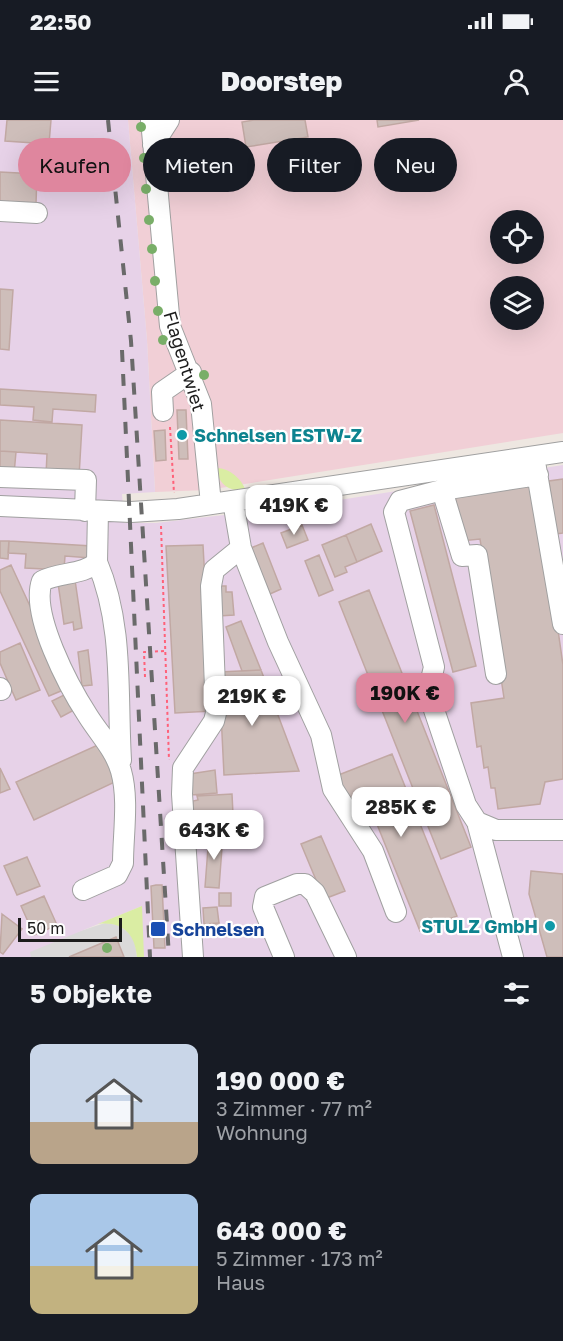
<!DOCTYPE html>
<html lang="de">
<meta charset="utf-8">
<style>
:root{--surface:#171b24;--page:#20242c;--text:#f1f3f6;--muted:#9ea1a6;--accent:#df869e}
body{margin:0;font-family:"Golos Text",sans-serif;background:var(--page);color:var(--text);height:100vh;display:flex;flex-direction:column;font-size:22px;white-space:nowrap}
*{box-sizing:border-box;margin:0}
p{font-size:20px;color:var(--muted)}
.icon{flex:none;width:33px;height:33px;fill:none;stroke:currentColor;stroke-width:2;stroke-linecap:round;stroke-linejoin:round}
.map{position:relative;height:837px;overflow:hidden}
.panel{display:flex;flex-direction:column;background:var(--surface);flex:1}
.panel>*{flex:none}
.top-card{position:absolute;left:18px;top:18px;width:528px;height:54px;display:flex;gap:12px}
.tools{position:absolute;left:490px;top:90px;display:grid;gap:12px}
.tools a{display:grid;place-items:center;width:54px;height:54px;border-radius:50%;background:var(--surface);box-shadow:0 6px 24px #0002;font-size:30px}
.scale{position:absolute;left:18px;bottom:15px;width:104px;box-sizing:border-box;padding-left:6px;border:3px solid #1c1c1c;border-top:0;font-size:16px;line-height:21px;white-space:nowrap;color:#1c1c1c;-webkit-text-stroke:4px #fff;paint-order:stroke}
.price{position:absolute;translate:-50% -51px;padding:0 14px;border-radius:12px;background:#fff;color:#222;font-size:20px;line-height:39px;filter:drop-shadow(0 2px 3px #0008)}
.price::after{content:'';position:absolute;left:50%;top:36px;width:18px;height:14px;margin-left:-9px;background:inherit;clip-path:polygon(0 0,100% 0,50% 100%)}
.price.on{background:var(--accent);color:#111}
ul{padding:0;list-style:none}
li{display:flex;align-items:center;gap:18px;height:150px;padding:0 30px}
li span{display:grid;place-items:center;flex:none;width:168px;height:120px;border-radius:12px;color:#555}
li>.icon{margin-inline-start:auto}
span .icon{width:72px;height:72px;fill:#fffc;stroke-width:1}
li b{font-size:26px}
h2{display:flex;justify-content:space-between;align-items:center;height:72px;padding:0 30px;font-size:26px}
.pill{padding:0 21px;border-radius:27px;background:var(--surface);box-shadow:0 6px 24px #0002;font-size:21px;line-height:54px}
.pill.on{background:var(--accent);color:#111}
.status{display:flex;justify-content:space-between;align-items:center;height:42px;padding:0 30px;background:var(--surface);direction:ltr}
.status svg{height:16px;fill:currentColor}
header{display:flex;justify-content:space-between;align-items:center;height:78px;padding:0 30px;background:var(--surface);font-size:27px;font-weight:800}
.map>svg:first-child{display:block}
.residential{fill:#dad9d9}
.commercial{fill:#f1cfd6;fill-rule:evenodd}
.industrial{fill:#e7d2e8}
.grass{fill:#daeda3}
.building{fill:#cebeba;stroke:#c1a8a3;stroke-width:1.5}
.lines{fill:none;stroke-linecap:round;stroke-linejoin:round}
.minor-casing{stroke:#a0a0a0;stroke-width:22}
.path{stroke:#ff6179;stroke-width:2;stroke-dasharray:3 3;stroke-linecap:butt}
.minor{stroke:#fff;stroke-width:20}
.rail{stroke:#6a6a6a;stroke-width:4;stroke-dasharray:12 12;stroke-linecap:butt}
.tree{fill:#79ae68}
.culture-dot{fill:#0f9aa8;stroke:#fff;stroke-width:2}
.transit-dot{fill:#1a4fb4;stroke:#fff;stroke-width:2}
.labels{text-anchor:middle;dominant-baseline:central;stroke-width:4.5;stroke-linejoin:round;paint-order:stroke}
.street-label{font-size:18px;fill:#1c1c1c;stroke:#fff}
.culture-label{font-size:18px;font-weight:bold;fill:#0d838f;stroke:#fff;text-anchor:start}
.transit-label{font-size:18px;font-weight:bold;fill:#164399;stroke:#fff;text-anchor:start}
</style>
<div class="status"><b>22:50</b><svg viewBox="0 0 49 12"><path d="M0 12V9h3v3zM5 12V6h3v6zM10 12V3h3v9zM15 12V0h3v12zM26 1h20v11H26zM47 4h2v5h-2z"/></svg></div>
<header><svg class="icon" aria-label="menu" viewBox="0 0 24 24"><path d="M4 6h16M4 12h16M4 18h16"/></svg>Doorstep<svg class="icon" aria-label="person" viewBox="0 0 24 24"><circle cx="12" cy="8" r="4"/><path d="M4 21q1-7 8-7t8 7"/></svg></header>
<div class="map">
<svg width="563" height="837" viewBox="0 0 563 837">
<rect width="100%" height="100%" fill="#eee7e1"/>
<path class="residential" d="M105,803L118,805L128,812L135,822L137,837H0Z"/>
<path class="commercial" d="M128,0H563V313L208,370L155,372L147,220ZM501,100H534V134H501ZM501,166H534V200H501Z"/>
<path class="industrial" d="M0,0H128L147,220L155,372L122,374L124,403H156L301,386L563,345V837H137L142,786L30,832L31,837H0Z"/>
<path class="grass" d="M215,348C229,347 242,359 246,371C228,371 220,365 215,348Z
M142,786L144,837H137C135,813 122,801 98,804Z"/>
<path class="building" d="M7,0H51L49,24L5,21Z
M254,0H305L308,17L246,27L242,2Z
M377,0H419L378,7Z
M0,52L37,54L36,84L0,82Z
M0,169L13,170L9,230L0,229Z
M0,269L96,275L95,292L53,289L52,302L33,300L34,287L0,285Z
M177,290H186L188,339H179Z
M0,300L82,305L79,357L46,355L47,334L0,331Z
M165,310L166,340L156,341L154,311Z
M0,331L16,332L14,354L0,353Z
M563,359V413L556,414L549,361Z
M537,364L563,545V659L545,662L540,684L498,689L495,668H491L488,647L484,648L481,626L477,627L471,583L504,578L480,419L461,421L455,375Z
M434,385L476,546L453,552L410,391Z
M371,404L382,431L357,442L346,415Z
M302,405L308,420L287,428L281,413Z
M346,415L357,442L345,447L347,452L335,457L322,425Z
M0,421H9L8,439L0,438Z
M9,421L92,426L91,438L65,436L64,450L25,448L26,434L8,433Z
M263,423L281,469L270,474L251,428Z
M203,425L212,591L175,593L166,426Z
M319,435L333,470L319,476L305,441Z
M11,445L68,568L49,576L0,471V450Z
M75,460L82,508L74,510L73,502L64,504L58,463Z
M217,466H226V472H232L234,495L219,496Z
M369,470L471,727L441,739L339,482Z
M241,501L261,550L242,551L226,507Z
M20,523L40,570L16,580L0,543V532Z
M88,530L92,565L82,566L78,532Z
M261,550L299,651L224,655L219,552Z
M68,573L76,589L61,597L52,581Z
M100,624L117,661L34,700L16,662Z
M392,634L457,796L420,811L366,677L347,685L336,656Z
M0,648L10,669L0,673Z
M215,650L217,673L191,675L190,654Z
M232,674L234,714L194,715L193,681L198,680L197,676Z
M223,714L219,768L205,767L209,715Z
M321,716L345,771L324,779L301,724Z
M27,737L40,766L17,775L4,746Z
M531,751L563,754V837H547L529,774Z
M156,765H162L165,828H154L151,766Z
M219,773H231V786H219Z
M44,776L57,805L34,815L21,786Z
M217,787L219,803L204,804L203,788Z
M2,794L22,809L3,834L0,832Z
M219,803L220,814L205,815L204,804Z
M116,817L124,837H69Z"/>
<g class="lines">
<g class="minor-casing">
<path id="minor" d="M151,0L170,206L201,284L211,384
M153,25L169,0
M0,91L37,93
M163,291L162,272L191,252
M535,342L563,504
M538,355L442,370L400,381L394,392L434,547L428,572L466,685L477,702L496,710H563
M0,357L86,360L85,391
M442,370L462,436L477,435L496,554
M233,381L241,428L278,522L321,615L333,669L373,731L396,792
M0,386L131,392L178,389L563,332
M97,442C124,505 117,573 121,640
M0,568L1,570
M477,702L513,837
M83,770L117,755L123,743C123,715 129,679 121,651C115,630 100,615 88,596C69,567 30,494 42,461C60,452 84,455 97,442L98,391
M193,837L182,674L183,648L214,601L216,593L211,466L214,450L241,428
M284,837L263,787L265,777L297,764H305L315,773L346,837"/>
</g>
<path class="path" d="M170,307L174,373
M161,406L169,640
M145,557L144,532L164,531"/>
<use href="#minor" class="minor"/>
<path class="rail" d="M108,0L131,221L169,837
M122,230L150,837"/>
</g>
<g class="tree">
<circle cx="141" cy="7" r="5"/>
<circle cx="144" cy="38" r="5"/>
<circle cx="146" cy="69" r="5"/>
<circle cx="149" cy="100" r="5"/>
<circle cx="152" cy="129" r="5"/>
<circle cx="155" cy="161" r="5"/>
<circle cx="158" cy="191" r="5"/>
<circle cx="163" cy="220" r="5"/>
<circle cx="204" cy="255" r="5"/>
<circle cx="107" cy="828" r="5"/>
</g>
<g class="culture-dot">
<circle cx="182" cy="315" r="6"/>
<circle cx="550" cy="806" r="6"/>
</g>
<rect class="transit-dot" x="150" y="801" width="16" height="16" rx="3"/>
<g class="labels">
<g class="street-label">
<text transform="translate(185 241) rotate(73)">Flagentwiet</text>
</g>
<g class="culture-label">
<text x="194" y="315">Schnelsen ESTW-Z</text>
<text x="538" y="806" text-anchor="end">STULZ GmbH</text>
</g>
<g class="transit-label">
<text x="172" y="809">Schnelsen</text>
</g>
</g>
</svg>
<div class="tools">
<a><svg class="icon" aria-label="locate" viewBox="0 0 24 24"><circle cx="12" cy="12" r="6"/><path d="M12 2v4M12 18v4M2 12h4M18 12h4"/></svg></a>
<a><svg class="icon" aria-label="layers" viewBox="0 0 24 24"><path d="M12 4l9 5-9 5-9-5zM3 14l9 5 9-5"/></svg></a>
</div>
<div class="scale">50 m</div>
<b class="price" style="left:294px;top:416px">419K €</b>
<b class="price on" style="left:405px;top:604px">190K €</b>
<b class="price" style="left:252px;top:607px">219K €</b>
<b class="price" style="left:401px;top:718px">285K €</b>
<b class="price" style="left:214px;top:741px">643K €</b>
<div class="top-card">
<a class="pill on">Kaufen</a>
<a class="pill">Mieten</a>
<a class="pill">Filter</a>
<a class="pill">Neu</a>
</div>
</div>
<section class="panel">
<h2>5 Objekte<svg class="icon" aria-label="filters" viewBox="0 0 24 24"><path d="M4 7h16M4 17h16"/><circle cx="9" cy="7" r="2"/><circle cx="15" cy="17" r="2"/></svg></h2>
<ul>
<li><span style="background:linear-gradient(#c9d6e8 65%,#b9a48a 0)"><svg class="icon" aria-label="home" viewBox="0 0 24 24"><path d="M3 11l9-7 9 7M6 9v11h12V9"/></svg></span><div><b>190 000 €</b><p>3 Zimmer · 77 m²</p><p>Wohnung</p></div></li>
<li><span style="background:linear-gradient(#a9c7e8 60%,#c2b280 0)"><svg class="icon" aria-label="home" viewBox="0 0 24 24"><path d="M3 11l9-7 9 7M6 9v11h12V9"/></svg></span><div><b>643 000 €</b><p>5 Zimmer · 173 m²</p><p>Haus</p></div></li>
</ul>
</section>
